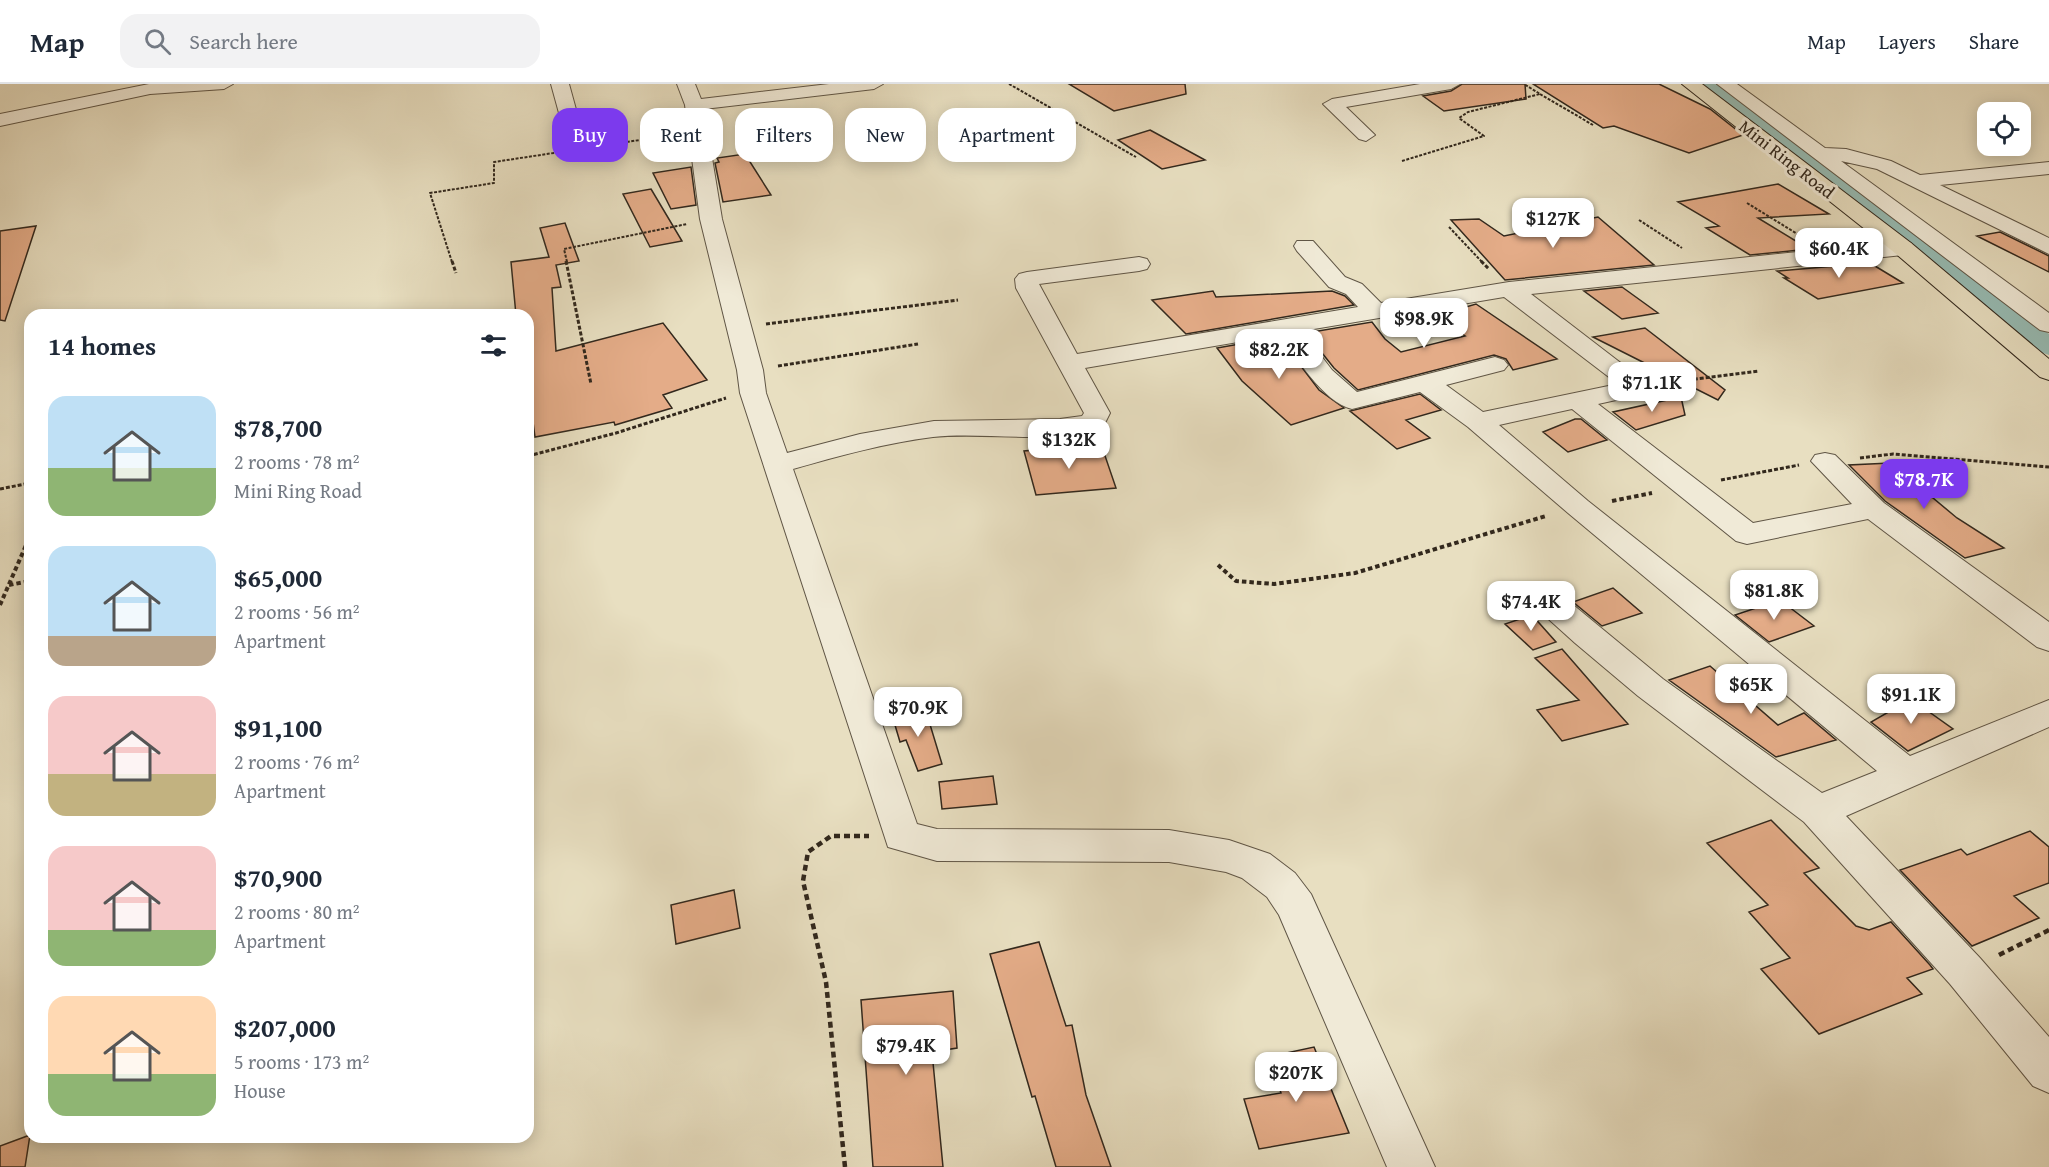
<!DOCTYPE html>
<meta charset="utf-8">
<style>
:root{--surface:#fff;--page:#f2f2f3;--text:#1f2937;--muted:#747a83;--line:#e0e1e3;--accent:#7c3aed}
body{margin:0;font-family:"Gentium Book Plus",serif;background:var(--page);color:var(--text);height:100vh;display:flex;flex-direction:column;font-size:22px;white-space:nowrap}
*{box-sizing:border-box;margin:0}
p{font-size:20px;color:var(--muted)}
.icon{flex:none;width:33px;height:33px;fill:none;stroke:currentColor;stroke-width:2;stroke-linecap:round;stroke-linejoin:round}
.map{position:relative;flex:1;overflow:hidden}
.sheet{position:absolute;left:24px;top:225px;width:510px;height:834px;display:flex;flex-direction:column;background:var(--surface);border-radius:18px;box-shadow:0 3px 15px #0003}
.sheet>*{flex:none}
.top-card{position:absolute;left:552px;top:24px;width:570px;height:54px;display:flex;gap:12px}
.tools{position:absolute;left:1977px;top:18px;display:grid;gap:12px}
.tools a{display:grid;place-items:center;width:54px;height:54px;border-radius:12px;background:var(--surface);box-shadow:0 3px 15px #0003;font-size:30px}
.price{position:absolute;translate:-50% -51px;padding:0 14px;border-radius:12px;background:#fff;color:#222;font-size:20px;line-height:39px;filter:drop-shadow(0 2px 3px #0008)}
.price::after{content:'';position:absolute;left:50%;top:36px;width:18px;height:14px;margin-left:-9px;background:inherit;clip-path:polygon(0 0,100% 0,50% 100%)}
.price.current{background:var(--accent);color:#fff}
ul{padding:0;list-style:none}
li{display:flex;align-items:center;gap:18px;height:150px;padding:0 24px}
li span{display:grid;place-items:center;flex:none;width:168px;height:120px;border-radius:18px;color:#555}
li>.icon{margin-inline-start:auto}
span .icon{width:72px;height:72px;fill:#fffc;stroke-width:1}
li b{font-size:26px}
h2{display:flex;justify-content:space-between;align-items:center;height:72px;padding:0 24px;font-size:26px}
.pill{padding:0 21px;border-radius:18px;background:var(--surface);box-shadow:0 3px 15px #0003;font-size:21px;line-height:54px}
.pill.current{background:var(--accent);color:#fff}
header{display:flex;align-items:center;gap:36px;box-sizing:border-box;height:84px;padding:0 30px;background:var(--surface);border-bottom:2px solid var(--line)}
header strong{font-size:28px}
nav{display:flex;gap:33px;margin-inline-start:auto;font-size:21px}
.search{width:420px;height:54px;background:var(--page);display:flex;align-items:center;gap:15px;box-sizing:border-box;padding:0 21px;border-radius:18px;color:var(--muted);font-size:22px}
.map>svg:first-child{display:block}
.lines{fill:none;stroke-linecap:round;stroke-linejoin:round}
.canal{fill:#97bcb4;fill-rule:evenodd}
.building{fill:#e4ac88;stroke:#32281d;stroke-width:1.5}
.minor-casing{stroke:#605646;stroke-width:2}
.major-casing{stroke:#32281d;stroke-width:2}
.path-far3{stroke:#32281d;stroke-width:2;stroke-dasharray:3 1.5;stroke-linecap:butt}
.path-far2{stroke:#32281d;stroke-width:3;stroke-dasharray:4 2;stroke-linecap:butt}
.path-far1{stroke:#32281d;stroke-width:4;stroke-dasharray:4.5 3;stroke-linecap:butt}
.path{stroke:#32281d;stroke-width:4.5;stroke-dasharray:6 4;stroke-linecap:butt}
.minor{fill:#f0ead7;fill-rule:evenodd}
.major{fill:#e8dfc1;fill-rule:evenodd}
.labels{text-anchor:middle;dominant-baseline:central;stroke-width:6;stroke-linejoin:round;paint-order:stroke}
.far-street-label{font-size:18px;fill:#32281d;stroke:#f0ead7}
</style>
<header>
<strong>Map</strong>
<div class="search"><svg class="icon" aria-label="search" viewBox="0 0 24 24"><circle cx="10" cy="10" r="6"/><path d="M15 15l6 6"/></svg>Search here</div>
<nav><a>Map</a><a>Layers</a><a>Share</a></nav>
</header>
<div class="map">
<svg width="2049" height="1083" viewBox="0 0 2049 1083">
<rect width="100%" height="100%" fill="#e8dfc1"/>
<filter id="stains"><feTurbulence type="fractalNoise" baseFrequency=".00333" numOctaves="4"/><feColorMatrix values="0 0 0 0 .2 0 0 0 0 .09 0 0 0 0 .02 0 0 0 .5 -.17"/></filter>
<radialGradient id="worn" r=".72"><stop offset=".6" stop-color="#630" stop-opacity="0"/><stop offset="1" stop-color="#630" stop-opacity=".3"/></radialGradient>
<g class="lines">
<path class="canal" d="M1697,0H1717L2015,222L2049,250V271L2040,268L1999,232Z"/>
</g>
<path class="building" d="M1069,0H1185L1186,10L1114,27Z
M1462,0H1525L1526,15L1444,27L1423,12L1451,7Z
M1533,0H1659L1710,25L1743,51L1689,69L1614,42L1603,44Z
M1150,46L1205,76L1162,85L1118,56Z
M745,70L771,111L723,118L715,79L719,78L717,74Z
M691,83L696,121L671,125L653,89Z
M1778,100L1829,130L1758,134L1809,165L1750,171L1706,144L1719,142L1678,118Z
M651,105L682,157L650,163L623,110Z
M1598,133L1654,181L1505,196L1451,136L1479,135L1504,152Z
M565,139L579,177L556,181L561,203L552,204L556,267L663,239L707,296L663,311L672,324L615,341L614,338L535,353L528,300V231H516L511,178L549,173L540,144Z
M36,142L5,237L0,236V147Z
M2000,148L2049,172V188L1977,152Z
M1870,179L1903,199L1818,215L1784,194H1788L1777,187Z
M1622,203L1658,229L1622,235L1584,207Z
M1213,207L1216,213L1332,207L1345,212L1354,221L1186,250L1152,216Z
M1476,220L1557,275L1513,286L1506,275L1494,271L1358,306L1334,284L1306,249L1372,238L1385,255L1401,268L1465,252L1435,232Z
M1645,244L1725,306L1718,316L1593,253Z
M1279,253L1319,306L1344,324L1291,341L1242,297L1217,264Z
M1420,310L1441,326L1406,336L1430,354L1397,365L1350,327Z
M1681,313L1685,331L1636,346L1613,328Z
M1575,335H1581L1607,356L1568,368L1543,348Z
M1101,360L1116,404L1036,411L1024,367Z
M1891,379L1957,434L2004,464L1965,474L1885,417L1849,381Z
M1613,504L1642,529L1602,542L1573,518Z
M1780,516L1814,542L1769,558L1735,531Z
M1532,531L1556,558L1533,566L1505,540Z
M1562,565L1602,611L1628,640L1562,657L1537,626L1579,616L1535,574Z
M1710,582L1778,641L1804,629L1836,656L1776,673L1669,596Z
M1911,615L1953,645L1908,667L1871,638Z
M925,624L942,680L918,687L906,656L900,658L892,631Z
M993,692L997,720L942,725L939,698Z
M1771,736L1819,784L1804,789L1856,842L1869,846L1891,838L1930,881L1933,885L1907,894L1922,910L1819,950L1761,885L1790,874L1749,828L1768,821L1707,759Z
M2030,747L2049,763V799L2014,812L2039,834L1972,862L1900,786L1961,765L1967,771Z
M734,806L740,844L676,860L671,821Z
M1039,858L1066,942L1072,941L1086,1011L1111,1083H1056L1035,1012L1032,1013L990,870Z
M953,907L957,964L932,968L943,1083H873L861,916Z
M1314,963L1349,1049L1259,1065L1244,1015L1281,1009L1268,973Z
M30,1051L25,1083H0V1062Z"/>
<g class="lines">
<g class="minor-casing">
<path id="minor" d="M149,0H233L224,5L150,10L0,42V30Z
M551,0H569L580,40L578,44H564L562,40Z
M677,0H695L701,15L829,0H883L874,5L704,25L722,135L763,286L766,309L787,369L860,350L934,337L1060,335L1082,332L1084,329L1016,204L1015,195L1019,190L1027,188L1139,173L1147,175L1150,180L1147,185L1139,187L1039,200L1077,270L1358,223L1346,210L1329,203L1297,167L1294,162L1297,157H1313L1345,193L1362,200L1381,219L1509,198L1903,157L1911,159L1914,164L1911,169L1903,171L1531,210L1652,303L1648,309L1598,320L1753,439L1852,420L1811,377L1815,371L1825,369L1835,371L1884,419L2049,538V567L2037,563L1868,435L1747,460L1736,457L1572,325L1499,341L1588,417L1910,672L2049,616V643L1846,732L1980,874L2049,953V1009L2033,1002L1950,900L1804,738L1638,612L1575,559L1544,531L1539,523L1544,515L1555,512L1566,515L1663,595L1822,709L1877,687L1568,429L1468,343L1420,308L1352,325C1323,318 1297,274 1280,251L1085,284L1110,329L1103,343C1049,362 988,347 933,353C885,359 839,372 793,385L917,740L937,745L1169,746L1229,756L1270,770L1295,789L1311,810L1435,1083H1387L1279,831L1267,813L1242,794L1226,788L1169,778L937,777L888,763L740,309L737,286L700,135L685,21ZM1504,213L1618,300L1483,328L1446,301L1504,286L1508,281L1504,276L1495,273L1357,308L1332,286L1302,247Z
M1420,0H1460L1451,5L1346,23L1375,51L1366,57L1359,55L1323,20L1332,15Z
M1717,0H1737L1825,64L1846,65L1891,77L1920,91L2049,78V90L1940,101L2049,154V170L1877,85L1841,77L2049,229V248L2040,246Z"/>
</g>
<g class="major-casing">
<path id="major" d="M1682,0H1702L1911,159L2049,275V296L2040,293L1895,169Z"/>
</g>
<path class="path-far3" d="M1009,0L1136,73
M1540,10L1593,41
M1402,77L1484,52L1459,34L1468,28L1540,10L1524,0
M1747,119L1799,151
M1639,136L1682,164
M1449,143L1482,178
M452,178L430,109L494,99V78L673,51
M567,178L564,165L687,140"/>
<path class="path-far2" d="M452,177L456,189
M566,177L591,300
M1481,177L1489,185
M766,240L958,216
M778,282L918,260
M1664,299L1759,287
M528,372L616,349L726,314
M1860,374L1893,370L2049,383
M1721,396L1799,381
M0,405L30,399"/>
<path class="path-far1" d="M1612,417L1652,409
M1218,481L1236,497L1274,500L1355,489L1546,432
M9,501L30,497
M0,521L30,452"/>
<path class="path" d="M1999,871L2049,846
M845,1083L826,898L803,797L808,768L831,752H869"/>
<use href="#minor" class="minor"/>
<use href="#major" class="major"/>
</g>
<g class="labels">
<g class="far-street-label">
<text transform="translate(1787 75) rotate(38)">Mini Ring Road</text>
</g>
</g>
<rect width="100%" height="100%" filter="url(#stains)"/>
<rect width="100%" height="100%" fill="url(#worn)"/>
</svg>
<div class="tools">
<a><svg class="icon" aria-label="locate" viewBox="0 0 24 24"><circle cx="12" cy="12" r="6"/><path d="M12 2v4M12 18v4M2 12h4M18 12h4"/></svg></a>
</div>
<b class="price" style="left:1553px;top:165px">$127K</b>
<b class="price" style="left:1839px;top:195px">$60.4K</b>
<b class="price" style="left:1424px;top:265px">$98.9K</b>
<b class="price" style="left:1279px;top:296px">$82.2K</b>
<b class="price" style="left:1652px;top:329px">$71.1K</b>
<b class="price" style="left:1069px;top:386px">$132K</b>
<b class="price current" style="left:1924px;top:426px">$78.7K</b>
<b class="price" style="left:1774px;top:537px">$81.8K</b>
<b class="price" style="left:1531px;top:548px">$74.4K</b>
<b class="price" style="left:1751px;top:631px">$65K</b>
<b class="price" style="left:1911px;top:641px">$91.1K</b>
<b class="price" style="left:918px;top:654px">$70.9K</b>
<b class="price" style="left:906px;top:992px">$79.4K</b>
<b class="price" style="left:1296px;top:1019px">$207K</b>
<div class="top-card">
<a class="pill current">Buy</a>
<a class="pill">Rent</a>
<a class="pill">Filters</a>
<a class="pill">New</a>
<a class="pill">Apartment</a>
</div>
<section class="sheet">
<h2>14 homes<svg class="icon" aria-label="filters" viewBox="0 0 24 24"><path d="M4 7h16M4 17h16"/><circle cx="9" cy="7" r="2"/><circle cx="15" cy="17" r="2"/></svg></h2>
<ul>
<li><span style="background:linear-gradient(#bfe0f5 60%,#8fb573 0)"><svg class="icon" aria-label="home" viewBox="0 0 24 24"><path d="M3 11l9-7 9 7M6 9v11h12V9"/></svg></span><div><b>$78,700</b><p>2 rooms · 78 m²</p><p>Mini Ring Road</p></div></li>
<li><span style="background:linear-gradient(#bfe0f5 75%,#b9a48a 0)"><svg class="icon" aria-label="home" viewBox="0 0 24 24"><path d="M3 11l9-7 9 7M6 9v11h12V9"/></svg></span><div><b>$65,000</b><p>2 rooms · 56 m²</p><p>Apartment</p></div></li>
<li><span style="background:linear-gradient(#f6c9c9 65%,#c2b280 0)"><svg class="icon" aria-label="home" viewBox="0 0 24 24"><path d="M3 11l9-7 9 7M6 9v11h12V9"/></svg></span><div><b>$91,100</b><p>2 rooms · 76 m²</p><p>Apartment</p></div></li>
<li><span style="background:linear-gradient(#f6c9c9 70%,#8fb573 0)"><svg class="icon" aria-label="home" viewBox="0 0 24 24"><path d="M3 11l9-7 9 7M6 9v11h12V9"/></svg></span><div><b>$70,900</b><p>2 rooms · 80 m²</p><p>Apartment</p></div></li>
<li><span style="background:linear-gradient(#ffd9b3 65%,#8fb573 0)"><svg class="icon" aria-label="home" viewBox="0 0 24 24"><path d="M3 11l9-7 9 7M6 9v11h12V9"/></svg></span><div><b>$207,000</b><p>5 rooms · 173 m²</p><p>House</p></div></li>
</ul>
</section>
</div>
